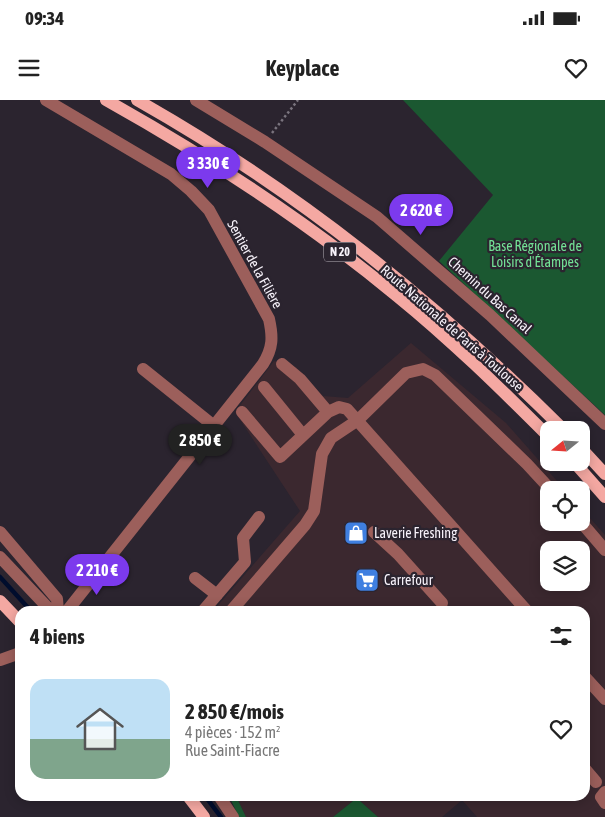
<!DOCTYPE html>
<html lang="fr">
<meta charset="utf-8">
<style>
:root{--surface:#fff;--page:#f2f2f2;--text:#222;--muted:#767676;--line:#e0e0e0;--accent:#7c3aed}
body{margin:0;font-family:"Asap Condensed",sans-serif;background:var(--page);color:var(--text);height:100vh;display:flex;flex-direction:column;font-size:19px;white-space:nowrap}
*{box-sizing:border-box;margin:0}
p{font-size:16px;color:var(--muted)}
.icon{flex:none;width:28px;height:28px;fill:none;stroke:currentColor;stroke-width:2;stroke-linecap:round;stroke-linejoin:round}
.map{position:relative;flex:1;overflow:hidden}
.side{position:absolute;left:15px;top:506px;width:575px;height:195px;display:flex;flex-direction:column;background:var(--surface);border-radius:15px;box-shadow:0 2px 12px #0003}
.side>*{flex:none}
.needle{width:32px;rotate:252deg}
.tools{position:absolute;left:540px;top:321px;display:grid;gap:10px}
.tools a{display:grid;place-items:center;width:50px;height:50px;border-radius:10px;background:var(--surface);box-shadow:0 2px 12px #0003;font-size:25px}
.price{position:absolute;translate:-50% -42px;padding:0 11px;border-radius:18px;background:var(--accent);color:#fff;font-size:16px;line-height:32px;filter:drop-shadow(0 1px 2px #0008)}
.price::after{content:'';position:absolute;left:50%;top:30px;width:15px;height:11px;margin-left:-8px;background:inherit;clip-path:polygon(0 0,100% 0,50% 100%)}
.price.current{background:#222;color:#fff}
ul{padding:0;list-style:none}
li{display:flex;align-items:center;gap:15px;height:125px;padding:0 15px}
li+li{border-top:1px solid var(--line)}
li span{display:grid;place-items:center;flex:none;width:140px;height:100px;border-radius:15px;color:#555}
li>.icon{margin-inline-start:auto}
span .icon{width:60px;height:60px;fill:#fffc;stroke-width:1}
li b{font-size:21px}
h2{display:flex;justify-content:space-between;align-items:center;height:60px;padding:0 15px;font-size:21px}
.status{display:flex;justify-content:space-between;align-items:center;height:35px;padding:0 25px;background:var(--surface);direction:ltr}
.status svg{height:14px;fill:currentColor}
header{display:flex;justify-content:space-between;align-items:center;height:65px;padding:0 15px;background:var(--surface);font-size:22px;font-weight:700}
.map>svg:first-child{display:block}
.commercial{fill:#3b282f;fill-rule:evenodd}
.green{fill:#1b5831}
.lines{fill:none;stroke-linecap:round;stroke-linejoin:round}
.stream{stroke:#000d2d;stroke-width:4.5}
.path{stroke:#7a747e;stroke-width:2.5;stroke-dasharray:2.5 2.5;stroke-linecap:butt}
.minor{stroke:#9c5f5b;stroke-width:12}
.major{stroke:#f4a8a2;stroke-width:12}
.labels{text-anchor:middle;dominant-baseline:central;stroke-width:4.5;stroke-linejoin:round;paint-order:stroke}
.shield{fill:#2b242f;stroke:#bab4bd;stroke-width:1}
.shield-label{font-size:12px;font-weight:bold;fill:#f7f2fa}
.park-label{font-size:14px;fill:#73e296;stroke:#2b242f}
.street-label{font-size:14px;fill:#f7f2fa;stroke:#2b242f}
.poi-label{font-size:14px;fill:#f7f2fa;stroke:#2b242f;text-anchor:start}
</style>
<div class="status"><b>09:34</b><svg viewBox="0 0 49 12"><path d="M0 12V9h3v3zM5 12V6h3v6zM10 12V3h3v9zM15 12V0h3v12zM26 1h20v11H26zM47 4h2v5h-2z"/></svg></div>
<header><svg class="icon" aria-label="menu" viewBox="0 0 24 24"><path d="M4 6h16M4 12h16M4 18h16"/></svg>Keyplace<svg class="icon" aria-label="heart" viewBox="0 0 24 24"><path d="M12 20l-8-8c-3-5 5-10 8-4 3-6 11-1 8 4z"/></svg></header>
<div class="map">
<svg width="605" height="717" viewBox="0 0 605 717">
<rect width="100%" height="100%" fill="#2b242f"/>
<path class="commercial" d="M411,243L506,323L565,390H549V422H581V408L605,435V717H477L462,700L442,717H378L360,701H353L333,717H246L236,696H585V511H213L300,411L235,312L274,261L296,267L323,296L348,298ZM549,450H581V482H549Z"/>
<path class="green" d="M403,0H605V315L439,161L493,95Z
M229,696H236L246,717H239Z
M353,701H360L378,717H333Z"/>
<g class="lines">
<path class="stream" d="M0,477L31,511
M205,696L221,717"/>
<path class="path" d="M272,33L298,0"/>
<path class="minor" d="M46,0L171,74L191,91L209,110L269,219C273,237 273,248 263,264L67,511
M196,0L265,42L377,117L490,215L605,324
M282,264L300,279L328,312
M143,269L214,326
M264,287L303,335
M242,312L280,357L328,312L339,307L347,309L527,511
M581,422L605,450
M0,432L57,499L58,511
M374,432L398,454L442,503
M0,457L51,511
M195,478L217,495
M203,511L245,462L243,438L259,417
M231,511L305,425L314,411L322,354L331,338L358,320L406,273L423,269L435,275L527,364L551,390
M0,560L20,553
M585,577L605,599
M585,669L596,682
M605,692L601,697L605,703
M219,696L233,717"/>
<path class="major" d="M106,0C208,57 306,121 397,196C450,239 500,288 549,337
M137,0C298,91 433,200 564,330
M581,348L605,374
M574,362L605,397
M0,501L20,522
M188,696L204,717"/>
</g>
<defs>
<g id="shop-square" transform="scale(1.25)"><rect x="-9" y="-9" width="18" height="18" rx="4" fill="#3f7fe0" stroke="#2b242f"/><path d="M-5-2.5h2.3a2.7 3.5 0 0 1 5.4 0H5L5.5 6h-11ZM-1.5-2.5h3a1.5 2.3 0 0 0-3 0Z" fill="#fff"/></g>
<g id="supermarket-square" transform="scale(1.25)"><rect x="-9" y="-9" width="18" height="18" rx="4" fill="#3f7fe0" stroke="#2b242f"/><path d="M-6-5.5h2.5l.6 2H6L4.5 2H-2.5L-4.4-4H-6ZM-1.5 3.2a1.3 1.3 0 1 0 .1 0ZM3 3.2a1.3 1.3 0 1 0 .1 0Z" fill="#fff"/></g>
</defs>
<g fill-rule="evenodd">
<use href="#shop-square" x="356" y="433"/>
<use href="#supermarket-square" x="367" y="480"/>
</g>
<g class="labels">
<rect class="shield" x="324" y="142.5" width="32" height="19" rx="4"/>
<g class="shield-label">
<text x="340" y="152">N 20</text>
</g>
<g class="park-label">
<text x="535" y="146">Base Régionale de<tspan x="535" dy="16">Loisirs d'Étampes</tspan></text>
</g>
<g class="street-label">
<text transform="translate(255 164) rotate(61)">Sentier de la Filière</text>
<text transform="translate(490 195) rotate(42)">Chemin du Bas Canal</text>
<text transform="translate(452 228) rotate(41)">Route Nationale de Paris à Toulouse</text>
</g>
<g class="poi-label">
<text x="374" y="433">Laverie Freshing</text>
<text x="384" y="480">Carrefour</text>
</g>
</g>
</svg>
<div class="tools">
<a><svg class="needle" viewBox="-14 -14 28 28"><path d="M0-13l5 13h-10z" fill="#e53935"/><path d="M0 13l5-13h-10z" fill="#767676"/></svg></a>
<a><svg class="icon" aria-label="locate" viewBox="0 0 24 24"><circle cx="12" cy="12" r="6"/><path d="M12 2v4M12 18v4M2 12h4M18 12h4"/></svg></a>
<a><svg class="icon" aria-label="layers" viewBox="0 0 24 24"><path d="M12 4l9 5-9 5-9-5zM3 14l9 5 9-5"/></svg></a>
</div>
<b class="price" style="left:208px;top:89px">3 330 €</b>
<b class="price" style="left:421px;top:136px">2 620 €</b>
<b class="price current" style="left:200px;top:366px">2 850 €</b>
<b class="price" style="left:97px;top:496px">2 210 €</b>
<section class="side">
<h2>4 biens<svg class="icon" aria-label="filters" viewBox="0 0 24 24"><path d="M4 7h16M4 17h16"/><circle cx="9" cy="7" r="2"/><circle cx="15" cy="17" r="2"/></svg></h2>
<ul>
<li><span style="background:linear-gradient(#bfe0f5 60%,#7fa58c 0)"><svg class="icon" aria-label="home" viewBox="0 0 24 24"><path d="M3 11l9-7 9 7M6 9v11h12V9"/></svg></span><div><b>2 850 €/mois</b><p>4 pièces · 152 m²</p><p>Rue Saint-Fiacre</p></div><svg class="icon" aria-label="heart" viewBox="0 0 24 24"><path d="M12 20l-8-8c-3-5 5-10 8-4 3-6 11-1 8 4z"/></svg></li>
</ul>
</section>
</div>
